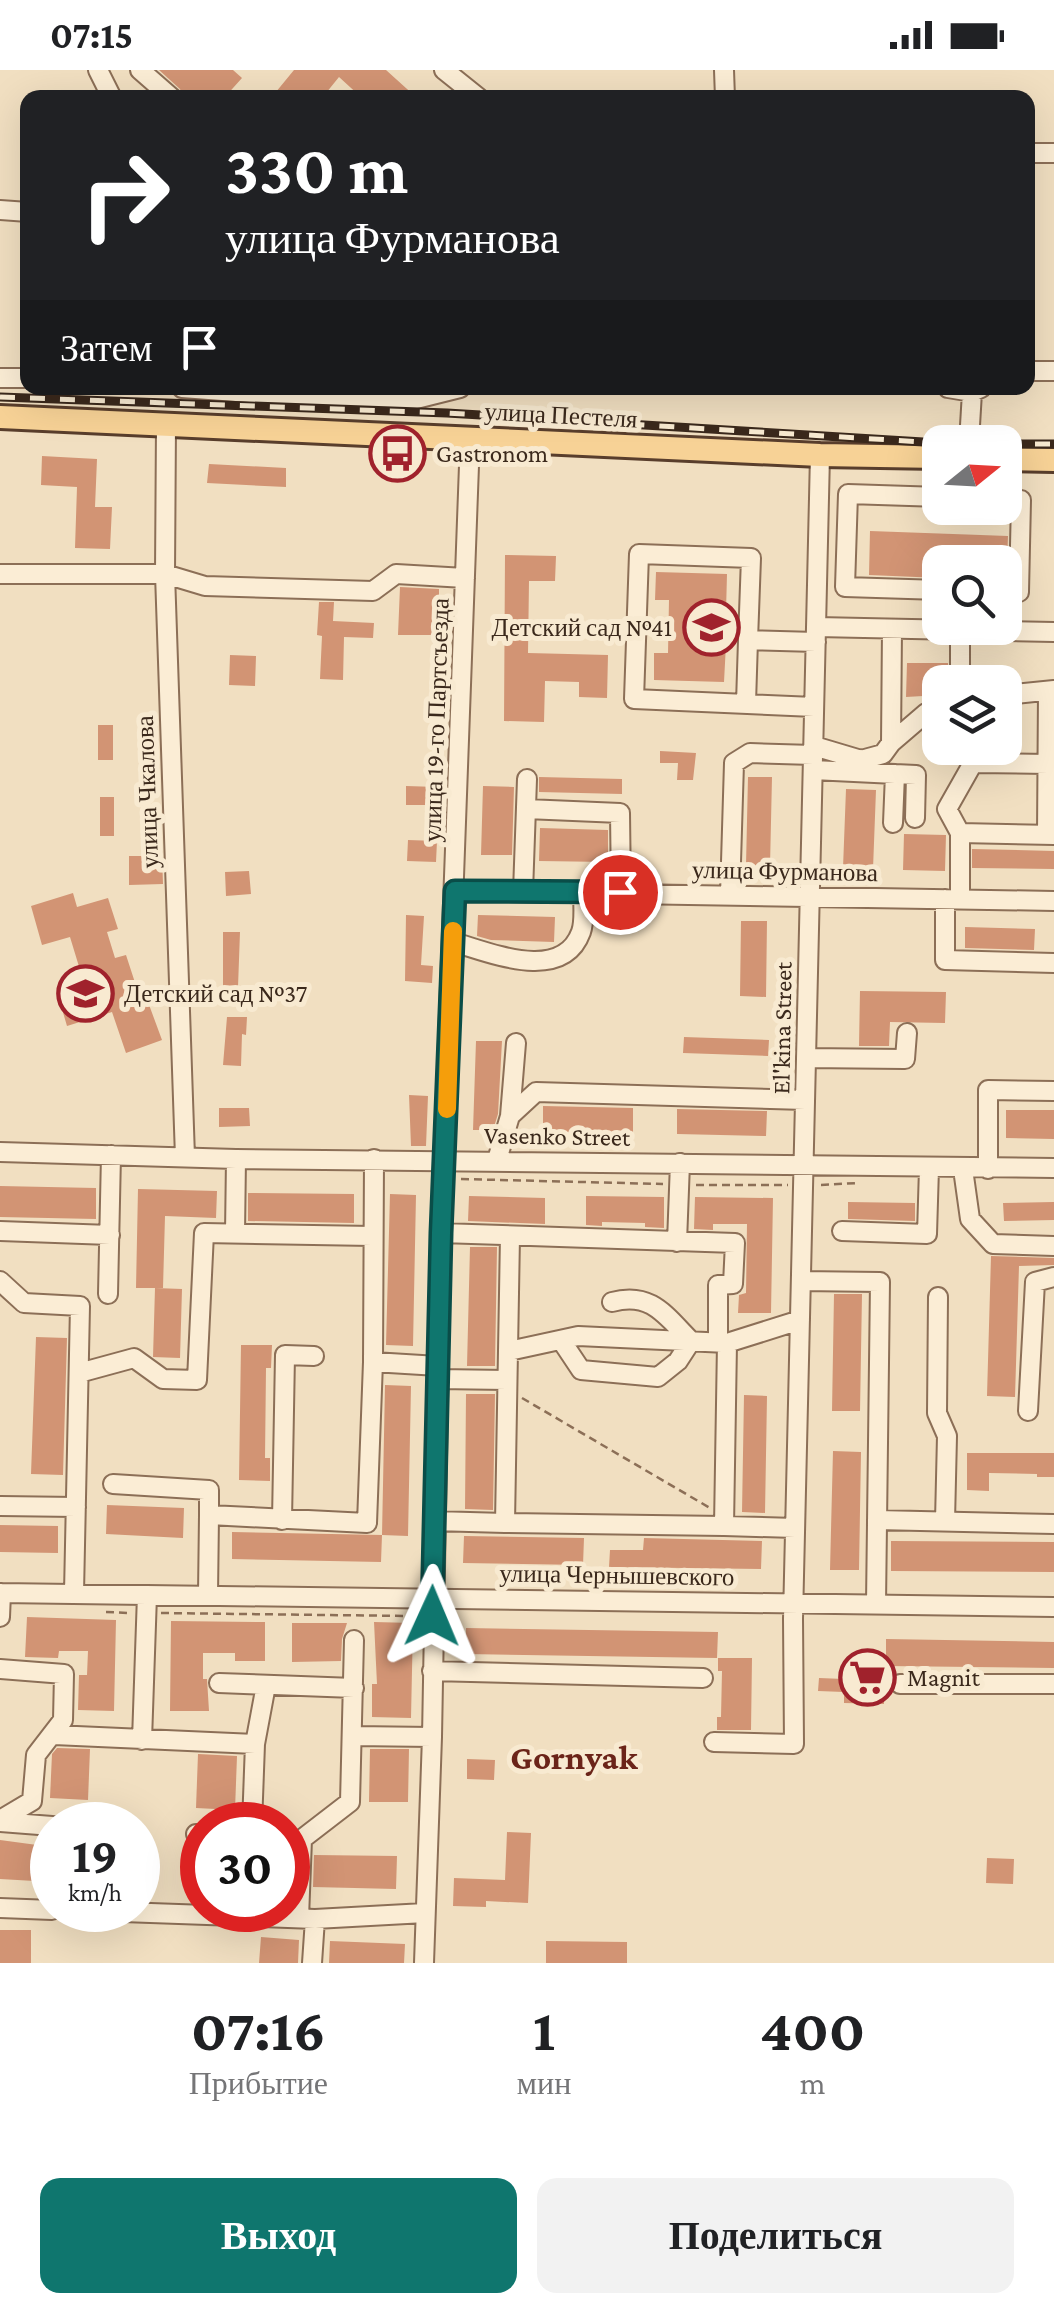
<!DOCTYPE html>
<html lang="ru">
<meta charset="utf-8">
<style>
:root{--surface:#fff;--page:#f2f2f2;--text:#202124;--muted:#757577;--accent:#0f766e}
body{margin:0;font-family:"Crimson Pro",serif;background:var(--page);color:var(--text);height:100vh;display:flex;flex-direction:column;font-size:38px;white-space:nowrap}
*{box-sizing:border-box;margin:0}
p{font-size:32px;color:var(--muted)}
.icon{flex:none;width:55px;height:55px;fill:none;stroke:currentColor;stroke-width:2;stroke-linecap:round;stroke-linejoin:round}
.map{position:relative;height:1893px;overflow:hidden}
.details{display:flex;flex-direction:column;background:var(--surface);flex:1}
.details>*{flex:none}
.guide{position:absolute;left:20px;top:20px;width:1015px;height:305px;border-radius:20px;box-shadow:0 10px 40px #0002;background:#202124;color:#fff;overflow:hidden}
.needle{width:65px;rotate:72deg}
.fabs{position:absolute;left:922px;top:355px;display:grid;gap:20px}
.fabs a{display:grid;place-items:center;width:100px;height:100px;border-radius:20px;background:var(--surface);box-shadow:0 10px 40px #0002;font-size:50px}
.speed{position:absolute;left:30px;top:1732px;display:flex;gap:20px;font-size:50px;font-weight:700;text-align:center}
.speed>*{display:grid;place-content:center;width:130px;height:130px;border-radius:50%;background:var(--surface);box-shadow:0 10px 40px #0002;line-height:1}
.speed small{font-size:25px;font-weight:400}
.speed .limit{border:15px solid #d22;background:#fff;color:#111}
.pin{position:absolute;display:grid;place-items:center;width:85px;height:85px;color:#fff;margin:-42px;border:5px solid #fff;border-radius:50%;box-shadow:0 2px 10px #0007}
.me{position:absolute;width:110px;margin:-55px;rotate:1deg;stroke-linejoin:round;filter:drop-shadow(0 0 8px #0008)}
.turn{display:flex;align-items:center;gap:35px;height:210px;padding:0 40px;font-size:45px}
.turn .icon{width:130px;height:130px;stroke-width:2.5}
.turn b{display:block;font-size:70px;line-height:85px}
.then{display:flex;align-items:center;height:95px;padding:0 40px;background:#0003;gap:20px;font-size:38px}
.eta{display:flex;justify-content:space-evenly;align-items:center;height:170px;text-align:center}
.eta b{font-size:60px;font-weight:700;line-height:70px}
.primary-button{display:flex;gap:20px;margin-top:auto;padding:20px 40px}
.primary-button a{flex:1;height:115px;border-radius:20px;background:var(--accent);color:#fff;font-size:40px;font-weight:700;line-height:115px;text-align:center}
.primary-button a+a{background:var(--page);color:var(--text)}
.status{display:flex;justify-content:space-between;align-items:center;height:70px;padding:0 50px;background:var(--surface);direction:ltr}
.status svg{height:28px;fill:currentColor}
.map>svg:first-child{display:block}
</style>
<div class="status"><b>07:15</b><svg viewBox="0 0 49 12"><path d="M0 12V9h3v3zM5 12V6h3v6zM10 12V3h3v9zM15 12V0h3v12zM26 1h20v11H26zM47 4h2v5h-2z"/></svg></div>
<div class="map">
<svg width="1054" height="1893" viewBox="0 0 1054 1893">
<rect width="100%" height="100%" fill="#f1dfc1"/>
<path fill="#d29474" d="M 159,0 L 233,0 L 242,8 L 224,28 L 184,28 L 180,19 Z
M 294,0 L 386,0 L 417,28 L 362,28 L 339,7 L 322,28 L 271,28 Z
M 42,386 L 97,389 L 95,437 L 112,437 L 110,479 L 75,478 L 77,417 L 41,415 Z
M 209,394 L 286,398 L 286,417 L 207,413 Z
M 870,461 L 1008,466 L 1007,492 L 940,492 L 940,508 L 869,505 Z
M 505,485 L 556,486 L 555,511 L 529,511 L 528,583 L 608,585 L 607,628 L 579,627 L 579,612 L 545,611 L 544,652 L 504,651 Z
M 656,502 L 727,504 L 726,542 L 731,542 L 730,575 L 726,574 L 724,612 L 654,610 L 654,583 L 668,583 L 669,530 L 655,530 Z
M 400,517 L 439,519 L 439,565 L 398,565 Z
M 319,532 L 334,532 L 333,551 L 374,553 L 373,568 L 344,567 L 343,610 L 320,609 L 322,566 L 317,565 Z
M 230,585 L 256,586 L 255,616 L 229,615 Z
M 907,593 L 948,593 L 948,612 L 940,612 L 940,625 L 906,627 Z
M 98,655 L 113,655 L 113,690 L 98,690 Z
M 660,681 L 696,683 L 693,710 L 677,710 L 678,693 L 660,693 Z
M 539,707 L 622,709 L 622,724 L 539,722 Z
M 748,707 L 772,707 L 770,796 L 746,795 Z
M 406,716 L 437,717 L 437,735 L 406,735 Z
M 483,716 L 514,717 L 512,785 L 481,785 Z
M 846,719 L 876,720 L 873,799 L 843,798 Z
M 100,727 L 114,727 L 114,766 L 100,766 Z
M 540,758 L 608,760 L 608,792 L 539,791 Z
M 904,764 L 946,765 L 945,801 L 903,800 Z
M 408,770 L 437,771 L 436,792 L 407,791 Z
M 972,779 L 1054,781 L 1054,799 L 972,798 Z
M 129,786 L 162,786 L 163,814 L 129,815 Z
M 249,801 L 251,824 L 226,826 L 225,802 Z
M 73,823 L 77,837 L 108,828 L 118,859 L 107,862 L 115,888 L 126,885 L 142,934 L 148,932 L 162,970 L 126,983 L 112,942 L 67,956 L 57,922 L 84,913 L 70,867 L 42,875 L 31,836 Z
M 406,845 L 424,846 L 421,895 L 433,896 L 432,913 L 405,911 Z
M 478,845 L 555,847 L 554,872 L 491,870 L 477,866 Z
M 741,851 L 767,851 L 766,927 L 740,926 Z
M 965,857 L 1035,859 L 1034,880 L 965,878 Z
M 223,862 L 240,862 L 238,917 L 223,917 Z
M 860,921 L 946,922 L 945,953 L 890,952 L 889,976 L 859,976 Z
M 227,947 L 247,947 L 246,965 L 242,964 L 241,996 L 223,995 Z
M 684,967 L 769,970 L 768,986 L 683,983 Z
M 476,971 L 502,971 L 498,1044 L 493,1060 L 473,1060 Z
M 409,1025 L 428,1026 L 426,1076 L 411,1076 Z
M 543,1036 L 633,1038 L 633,1063 L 543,1062 Z
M 219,1038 L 249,1038 L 250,1056 L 219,1057 Z
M 677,1039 L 767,1041 L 766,1066 L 677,1064 Z
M 1006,1040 L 1054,1040 L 1054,1069 L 1006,1068 Z
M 0,1116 L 96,1118 L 96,1149 L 0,1147 Z
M 138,1119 L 217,1121 L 216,1148 L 165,1146 L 163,1218 L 136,1218 Z
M 248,1123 L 354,1124 L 354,1153 L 248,1151 Z
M 390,1124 L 416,1125 L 413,1276 L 386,1275 Z
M 469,1126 L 545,1128 L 545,1154 L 468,1151 Z
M 586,1126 L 664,1127 L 664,1158 L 645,1157 L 645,1153 L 602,1152 L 602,1156 L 586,1155 Z
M 695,1127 L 773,1128 L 771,1243 L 738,1243 L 739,1225 L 746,1223 L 747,1154 L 713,1154 L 713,1160 L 694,1159 Z
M 848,1132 L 915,1133 L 915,1151 L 848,1149 Z
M 1054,1132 L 1054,1150 L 1004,1151 L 1003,1133 Z
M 470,1177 L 497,1177 L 495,1296 L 467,1296 Z
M 991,1186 L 1054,1188 L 1054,1195 L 1019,1196 L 1015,1327 L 987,1326 Z
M 155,1218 L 182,1219 L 180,1288 L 153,1287 Z
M 834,1224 L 862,1224 L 860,1341 L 832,1341 Z
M 36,1267 L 67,1268 L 63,1405 L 31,1404 Z
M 241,1275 L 272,1275 L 271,1298 L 266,1298 L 265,1388 L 270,1388 L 270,1411 L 239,1410 Z
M 385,1315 L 411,1316 L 408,1466 L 382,1465 Z
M 466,1324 L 495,1324 L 493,1440 L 465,1439 Z
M 744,1325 L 767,1326 L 765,1443 L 742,1442 Z
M 833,1381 L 861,1382 L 859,1500 L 830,1500 Z
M 967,1383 L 1054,1383 L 1054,1407 L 1037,1407 L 1037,1404 L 989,1403 L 989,1421 L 967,1420 Z
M 107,1435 L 184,1438 L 183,1468 L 106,1464 Z
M 0,1455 L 58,1456 L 58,1483 L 0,1482 Z
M 232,1462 L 382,1465 L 381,1492 L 232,1489 Z
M 464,1466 L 584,1468 L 583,1495 L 463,1493 Z
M 644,1468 L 762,1471 L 761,1499 L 609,1497 L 610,1480 L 643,1480 Z
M 891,1471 L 1054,1472 L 1054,1502 L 891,1501 Z
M 27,1547 L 116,1550 L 114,1641 L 78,1640 L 79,1605 L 87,1605 L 88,1581 L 59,1581 L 58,1588 L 25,1587 Z
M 171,1551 L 265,1552 L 265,1591 L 235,1591 L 235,1583 L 203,1583 L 203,1609 L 207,1609 L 209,1641 L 170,1641 Z
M 374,1552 L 413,1553 L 411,1648 L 372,1647 L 372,1614 L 377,1614 Z
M 292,1553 L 347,1553 L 342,1569 L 341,1591 L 292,1592 Z
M 466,1558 L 718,1562 L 717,1588 L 466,1584 Z
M 886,1569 L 1054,1572 L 1054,1598 L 886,1596 Z
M 718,1588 L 752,1588 L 751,1660 L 717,1660 L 717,1647 L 721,1647 L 722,1601 L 718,1601 Z
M 844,1590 L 884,1591 L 884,1634 L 844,1633 L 844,1622 L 818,1621 L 819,1608 L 844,1609 Z
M 57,1678 L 90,1679 L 88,1730 L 50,1728 L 52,1684 Z
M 370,1679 L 409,1679 L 408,1732 L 369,1732 Z
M 198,1684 L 237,1686 L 235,1740 L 196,1738 Z
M 467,1689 L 495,1690 L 494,1710 L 467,1709 Z
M 507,1762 L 531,1763 L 528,1833 L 486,1831 L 486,1837 L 453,1836 L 454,1808 L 505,1810 Z
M 0,1770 L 52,1777 L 52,1812 L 0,1809 Z
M 314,1785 L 397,1786 L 396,1819 L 313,1817 Z
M 987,1788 L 1014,1789 L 1013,1814 L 986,1813 Z
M 0,1860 L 31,1860 L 31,1893 L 0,1893 Z
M 261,1867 L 299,1870 L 298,1893 L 259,1893 Z
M 330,1871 L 405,1874 L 404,1893 L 329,1893 Z
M 546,1871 L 627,1872 L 627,1893 L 546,1893 Z"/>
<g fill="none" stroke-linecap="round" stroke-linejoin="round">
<defs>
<path id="minor" d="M 98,0 L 112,28
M 140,0 L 172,28
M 444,0 L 479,28
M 724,0 L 725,28
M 1028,83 L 1054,83
M 0,140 L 28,142
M 1028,301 L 1054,301
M 0,308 L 28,308
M 182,318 L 396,334 L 460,318
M 948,318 L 972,322 L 981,318
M 166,355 L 165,504 L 185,1087
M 969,372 L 972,322
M 940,427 L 848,424 L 845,517 L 940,520
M 1005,429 L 1021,430 L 1019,522 L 1005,522
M 0,504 L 165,504 L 205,516 L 373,521 L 396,504 L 465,508
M 817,557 L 1054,562
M 892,559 L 891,673 L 926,643 L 940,637
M 960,612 L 960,560
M 1005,625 L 1054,620
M 746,633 L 748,570
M 814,637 L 634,629 L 639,484 L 751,488 L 748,570 L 816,572
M 814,676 L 861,690 L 883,684 L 891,673
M 813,700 L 895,704 L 893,753
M 895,704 L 916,705 L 915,748
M 526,739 L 620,743 L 621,822
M 960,763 L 947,739 L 973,693 L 1048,694
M 1047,765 L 1048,622
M 455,821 L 1054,831
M 523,822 L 527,709
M 730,825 L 734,693 L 750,683 L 813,685
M 945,829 L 945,890 L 1054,893
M 960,829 L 960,763 L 1054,765
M 453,872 C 489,882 562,914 581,862 C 585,851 583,834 583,823
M 806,988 L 905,989 L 907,963
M 510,1046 L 516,973
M 0,1082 L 236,1089 L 1054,1098
M 497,1090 L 510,1046 L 536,1022 L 805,1030
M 963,1099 L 970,1149 L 993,1174 L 1054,1176
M 988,1099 L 988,1020 L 1054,1021
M 0,1161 L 110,1165
M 842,1161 L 927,1164 L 929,1098
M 235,1163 L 236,1089
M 441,1163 L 735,1173 L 733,1214 L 718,1215 L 718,1272
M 677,1172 L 680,1093
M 0,1211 L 24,1233 L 80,1236 L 74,1523
M 801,1211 L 880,1212 L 876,1534
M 108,1224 L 111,1085
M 938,1227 L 937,1343 L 947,1366 L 945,1451
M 561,1270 L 581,1300 L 658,1307 L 678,1291 L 691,1271 C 666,1246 651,1221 612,1232
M 509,1281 L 578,1266 L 727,1273 L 800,1250
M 373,1292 L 438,1296
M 79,1303 L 134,1288 L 163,1309 L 197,1310 L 204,1163 L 372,1166
M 438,1309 L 507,1310
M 1028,1341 L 1035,1212 L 1054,1207
M 113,1414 L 209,1420 L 209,1445
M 0,1436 L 76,1437
M 282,1450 L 285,1285 L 314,1286
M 877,1450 L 1054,1454
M 434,1451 L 505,1453 L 510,1166
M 505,1453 L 724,1456 L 727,1273
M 724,1456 L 795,1458
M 0,1523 L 1054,1537
M 208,1525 L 209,1445 L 367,1453 L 373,1292 L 374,1089
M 0,1547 L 1,1523
M 0,1599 L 64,1604 L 63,1650 L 36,1685 L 32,1731 L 0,1750
M 432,1601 L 703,1608
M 219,1613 L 354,1618
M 900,1614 L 1054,1614
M 54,1665 L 255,1674
M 354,1666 L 432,1667
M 142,1670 L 147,1525
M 714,1672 L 794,1674 L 793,1549 L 820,385
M 0,1752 L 52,1756
M 252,1755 L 255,1674 L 266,1615
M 196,1764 L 202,1764
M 0,1838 L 52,1840
M 66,1840 L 315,1849 L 425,1843
M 299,1848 L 302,1769 L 350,1732 L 354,1570
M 312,1893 L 315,1849
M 424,1893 L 432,1667 L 441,1163 L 470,368"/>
<path id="major" d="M 0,347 L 820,385 L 940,387
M 1005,389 L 1054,390"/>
</defs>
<use href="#minor" stroke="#8c6f57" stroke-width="22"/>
<use href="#major" stroke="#593e2c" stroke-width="28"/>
<path stroke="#8c6f57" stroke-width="2.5" stroke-dasharray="8 5" stroke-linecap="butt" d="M 461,1109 L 663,1114
M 696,1115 L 788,1115
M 821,1115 L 858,1113
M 522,1328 L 710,1438
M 106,1542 L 128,1543
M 161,1543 L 408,1546"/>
<use href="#minor" stroke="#fbedd5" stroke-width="18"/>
<use href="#major" stroke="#f7d296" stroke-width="22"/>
<defs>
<path id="rail" d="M 0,327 L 447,343 L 940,373
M 1005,374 L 1054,374"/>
</defs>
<use href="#rail" stroke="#3b291c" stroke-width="9"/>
<use href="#rail" stroke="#f8ead1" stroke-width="5" stroke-dasharray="15" stroke-linecap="butt"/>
</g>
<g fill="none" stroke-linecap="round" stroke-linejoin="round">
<defs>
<path id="route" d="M 432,1546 L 441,1163 L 455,821 L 620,822"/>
</defs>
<use href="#route" stroke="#0a4d48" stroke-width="25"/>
<use href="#route" stroke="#0f766e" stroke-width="18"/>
<path stroke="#f59e0b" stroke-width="18" d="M 447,1039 L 453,861"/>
</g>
<defs>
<symbol id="bus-ring" viewBox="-11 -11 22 22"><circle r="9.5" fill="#f8ead1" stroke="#a0222c" stroke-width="1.5"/><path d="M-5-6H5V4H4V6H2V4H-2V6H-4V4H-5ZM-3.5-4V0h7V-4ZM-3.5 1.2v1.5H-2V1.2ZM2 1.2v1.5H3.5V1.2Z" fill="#a0222c"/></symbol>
<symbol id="school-ring" viewBox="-11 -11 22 22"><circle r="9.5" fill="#f8ead1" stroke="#a0222c" stroke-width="1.5"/><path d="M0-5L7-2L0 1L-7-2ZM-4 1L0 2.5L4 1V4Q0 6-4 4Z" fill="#a0222c"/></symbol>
<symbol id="supermarket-ring" viewBox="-11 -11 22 22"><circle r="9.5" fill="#f8ead1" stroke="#a0222c" stroke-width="1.5"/><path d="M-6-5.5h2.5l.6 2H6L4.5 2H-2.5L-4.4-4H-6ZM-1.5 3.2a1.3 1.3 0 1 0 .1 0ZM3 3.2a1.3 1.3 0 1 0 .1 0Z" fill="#a0222c"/></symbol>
</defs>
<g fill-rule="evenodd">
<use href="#bus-ring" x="366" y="352" width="63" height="63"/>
<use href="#school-ring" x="680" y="526" width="63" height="63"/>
<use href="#school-ring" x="54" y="892" width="63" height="63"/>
<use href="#supermarket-ring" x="836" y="1576" width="63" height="63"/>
</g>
<g text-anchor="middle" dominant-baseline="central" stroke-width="10" stroke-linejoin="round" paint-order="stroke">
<g font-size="25" fill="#3b291c" stroke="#f8ead1">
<text transform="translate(561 345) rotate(3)">улица Пестеля</text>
<text transform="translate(436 650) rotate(-88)">улица 19-го Партсъезда</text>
<text transform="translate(147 722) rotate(-92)">улица Чкалова</text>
<text transform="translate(785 801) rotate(1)">улица Фурманова</text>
<text transform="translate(782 958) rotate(-89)">El'kina Street</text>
<text transform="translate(557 1066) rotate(1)">Vasenko Street</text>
<text transform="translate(617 1505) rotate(1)">улица Чернышевского</text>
</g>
<g font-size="25" fill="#3b291c" stroke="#f8ead1" text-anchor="start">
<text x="436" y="383">Gastronom</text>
<text x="672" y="557" text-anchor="end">Детский сад №41</text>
<text x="124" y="923">Детский сад №37</text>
<text x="907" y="1607">Magnit</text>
</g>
<g font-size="35" font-weight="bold" fill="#6b2419" stroke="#f8ead1">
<text x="574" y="1687">Gornyak</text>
</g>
</g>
</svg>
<div class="fabs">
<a><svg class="needle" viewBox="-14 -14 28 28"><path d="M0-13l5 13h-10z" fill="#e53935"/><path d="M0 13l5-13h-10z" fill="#757577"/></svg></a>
<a><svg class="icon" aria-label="search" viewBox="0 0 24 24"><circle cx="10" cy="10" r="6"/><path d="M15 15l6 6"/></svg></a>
<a><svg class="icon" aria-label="layers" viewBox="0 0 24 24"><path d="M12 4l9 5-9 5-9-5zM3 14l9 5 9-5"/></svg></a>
</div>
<div class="speed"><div>19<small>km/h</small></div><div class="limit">30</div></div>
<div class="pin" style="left:620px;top:822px;background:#d93025"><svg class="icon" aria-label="arrive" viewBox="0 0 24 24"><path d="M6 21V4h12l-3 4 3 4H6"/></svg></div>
<svg class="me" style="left:432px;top:1546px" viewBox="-20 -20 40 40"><path d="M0-17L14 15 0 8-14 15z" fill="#0f766e" stroke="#fff" stroke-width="4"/></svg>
<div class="guide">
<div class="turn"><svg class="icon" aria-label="right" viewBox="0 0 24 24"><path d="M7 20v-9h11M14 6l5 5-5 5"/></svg><div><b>330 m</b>улица Фурманова</div></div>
<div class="then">Затем<svg class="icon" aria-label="arrive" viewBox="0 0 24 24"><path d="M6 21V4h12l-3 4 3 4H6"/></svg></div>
</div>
</div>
<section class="details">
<div class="eta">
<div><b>07:16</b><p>Прибытие</p></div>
<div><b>1</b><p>мин</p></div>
<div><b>400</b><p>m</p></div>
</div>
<div class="primary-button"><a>Выход</a><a>Поделиться</a></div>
</section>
